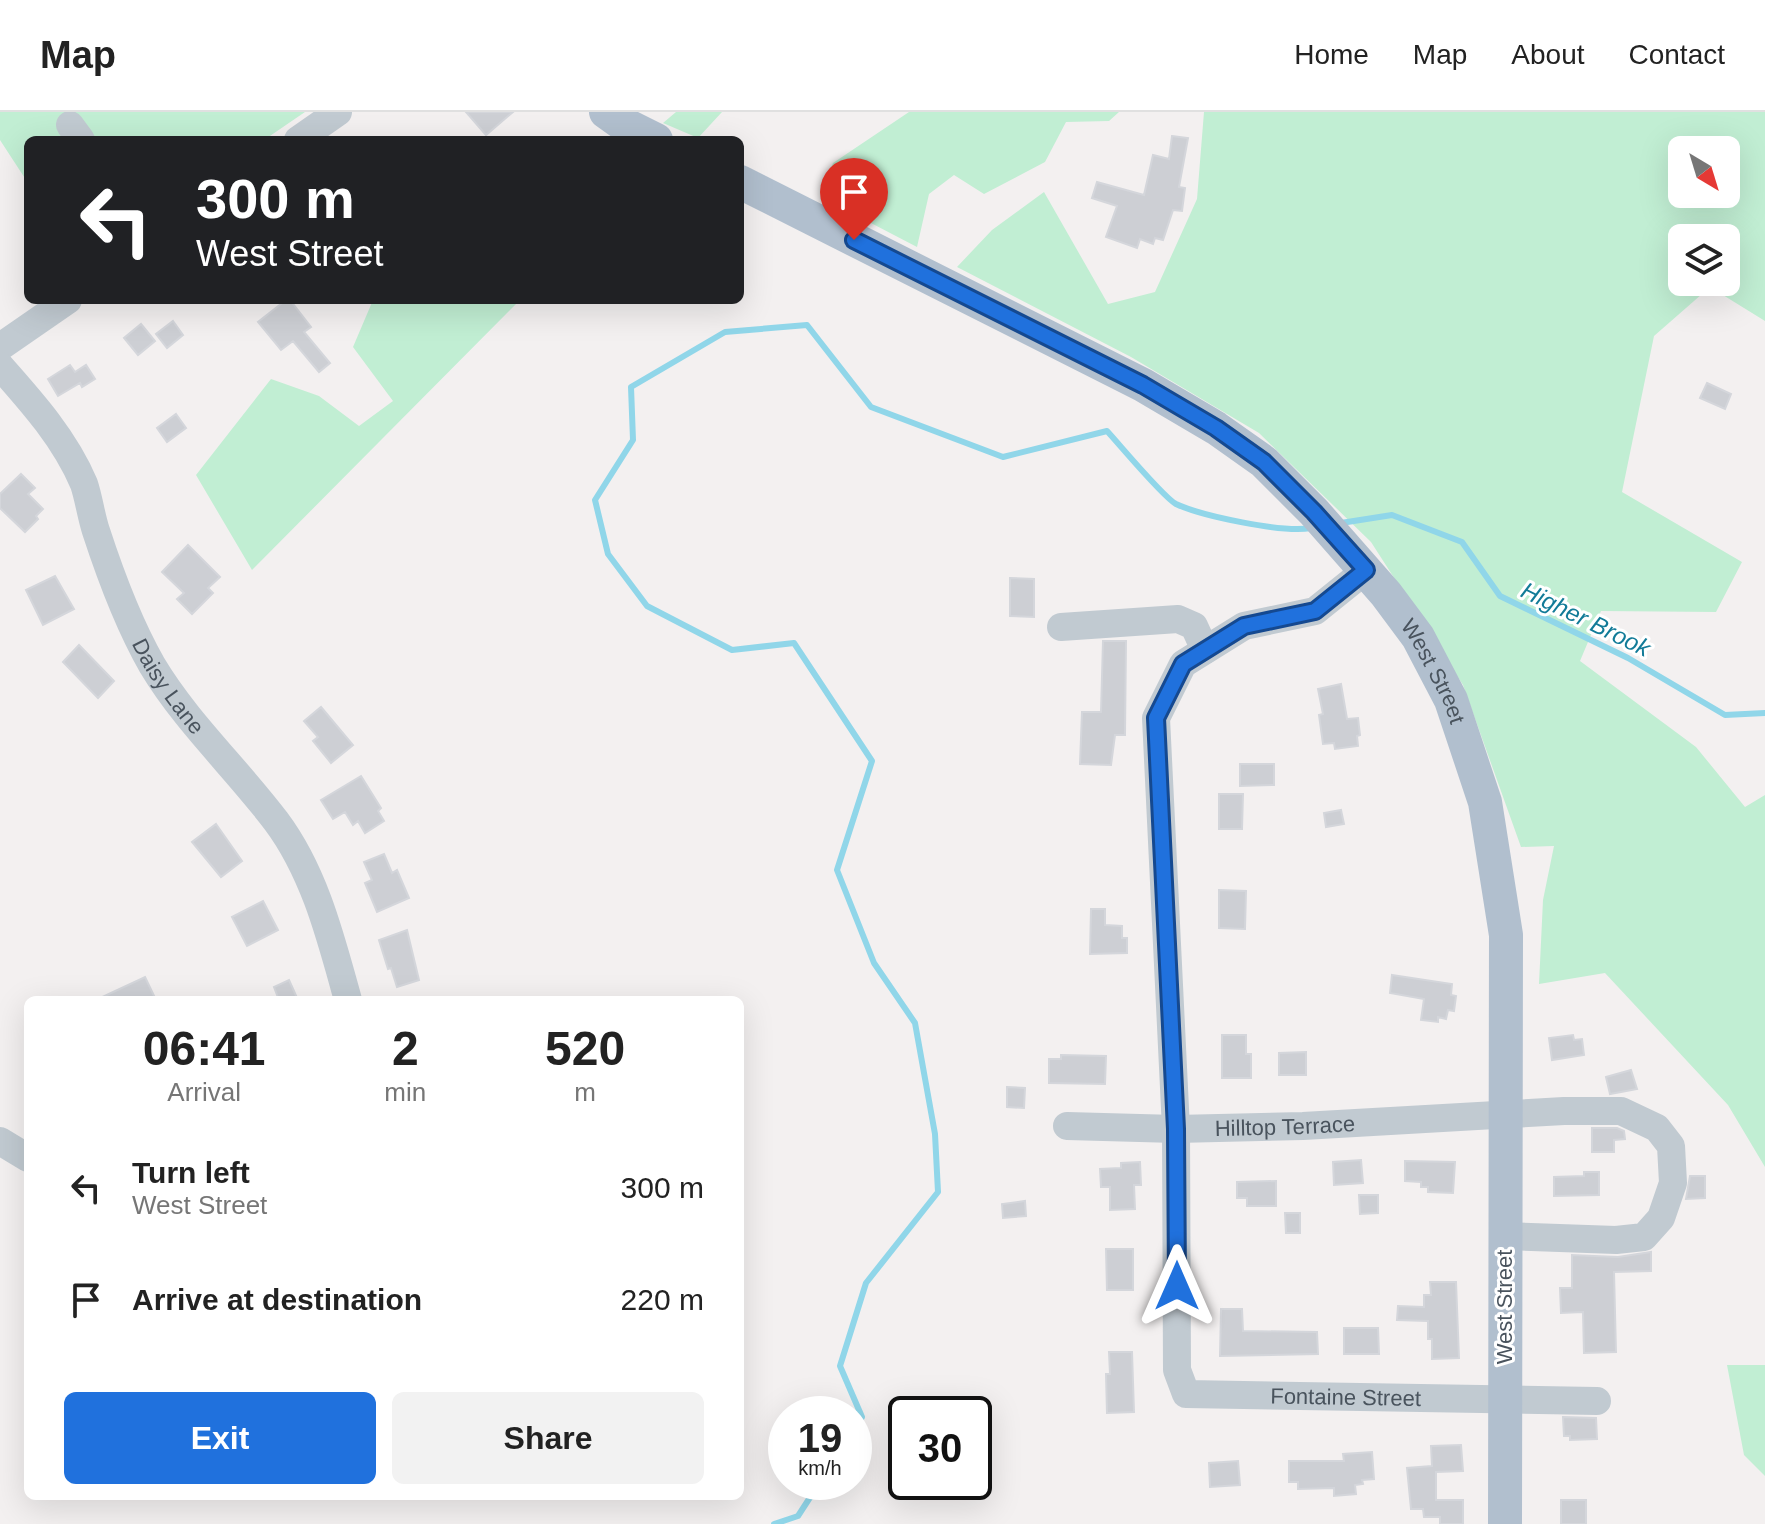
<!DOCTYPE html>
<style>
:root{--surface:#fff;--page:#f2f2f2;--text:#222;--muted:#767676;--line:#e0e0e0;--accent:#2071dd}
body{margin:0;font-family:Helvetica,sans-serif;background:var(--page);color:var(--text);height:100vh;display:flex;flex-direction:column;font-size:30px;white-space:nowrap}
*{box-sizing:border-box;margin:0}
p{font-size:26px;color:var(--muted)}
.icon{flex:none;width:44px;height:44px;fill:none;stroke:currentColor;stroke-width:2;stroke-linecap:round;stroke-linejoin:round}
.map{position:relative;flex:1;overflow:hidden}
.panel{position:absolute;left:24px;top:884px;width:720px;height:504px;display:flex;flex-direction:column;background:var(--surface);border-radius:12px;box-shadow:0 8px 32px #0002}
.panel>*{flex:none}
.hud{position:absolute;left:24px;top:24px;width:720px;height:168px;border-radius:12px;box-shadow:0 8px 32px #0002;background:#202124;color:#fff;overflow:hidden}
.needle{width:52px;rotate:142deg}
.buttons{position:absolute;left:1668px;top:24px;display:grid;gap:16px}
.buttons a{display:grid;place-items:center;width:72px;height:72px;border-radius:12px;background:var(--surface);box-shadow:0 8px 32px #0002;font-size:40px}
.speed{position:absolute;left:768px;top:1284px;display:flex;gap:16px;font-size:40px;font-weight:700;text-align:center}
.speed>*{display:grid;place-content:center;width:104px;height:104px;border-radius:50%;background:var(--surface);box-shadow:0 8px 32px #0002;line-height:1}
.speed small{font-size:20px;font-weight:400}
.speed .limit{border:4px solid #111;border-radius:12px;background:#fff;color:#111}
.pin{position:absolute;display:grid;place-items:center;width:68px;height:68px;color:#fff;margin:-82px -34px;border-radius:50% 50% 50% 0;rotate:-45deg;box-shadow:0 0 8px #0007}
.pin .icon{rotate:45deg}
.me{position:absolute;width:88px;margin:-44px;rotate:0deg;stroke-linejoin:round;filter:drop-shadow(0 0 6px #0008)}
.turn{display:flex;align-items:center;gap:28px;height:168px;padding:0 40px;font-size:36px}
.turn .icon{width:104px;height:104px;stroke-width:2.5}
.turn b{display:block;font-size:56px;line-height:68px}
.eta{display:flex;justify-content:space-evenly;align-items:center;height:136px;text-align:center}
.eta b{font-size:48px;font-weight:700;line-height:56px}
.button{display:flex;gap:16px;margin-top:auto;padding:16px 40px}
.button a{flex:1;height:92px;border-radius:12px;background:var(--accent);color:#fff;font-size:32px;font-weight:700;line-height:92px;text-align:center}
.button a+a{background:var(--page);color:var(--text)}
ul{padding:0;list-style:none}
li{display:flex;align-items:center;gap:24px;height:112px;padding:0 40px}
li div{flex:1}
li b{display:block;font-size:30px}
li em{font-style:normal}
header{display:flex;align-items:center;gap:48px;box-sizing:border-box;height:112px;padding:0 40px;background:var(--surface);border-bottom:2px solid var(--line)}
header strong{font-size:38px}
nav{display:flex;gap:44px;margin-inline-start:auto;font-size:28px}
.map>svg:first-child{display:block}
</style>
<header>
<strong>Map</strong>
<nav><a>Home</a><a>Map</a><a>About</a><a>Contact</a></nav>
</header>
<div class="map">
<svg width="1765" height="1412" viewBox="0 0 1765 1412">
<rect width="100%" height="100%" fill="#f3f0f0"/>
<path fill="#c1eed3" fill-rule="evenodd" d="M 0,0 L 305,0 L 264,28 L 28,28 L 28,71 L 0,28 Z
M 676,0 L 722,0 L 698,26 L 663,11 Z
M 909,0 L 1119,0 L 1109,9 L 1066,10 L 1045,50 L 984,82 L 954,63 L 929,82 L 917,135 L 821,85 L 833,51 Z
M 1204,0 L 1765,0 L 1765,209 L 1710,175 L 1654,224 L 1622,380 L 1742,450 L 1716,500 L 1601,499 L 1580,549 L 1696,635 L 1745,695 L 1765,683 L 1765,1055 L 1728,993 L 1605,861 L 1539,872 L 1543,788 L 1554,734 L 1521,735 L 1463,573 L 1371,430 L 1259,321 L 1131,245 L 957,155 L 992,118 L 1044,80 L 1108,192 L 1155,180 L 1197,87 ZM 1682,38 L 1726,38 L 1726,82 L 1682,82 ZM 1682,126 L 1726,126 L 1726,170 L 1682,170 Z
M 373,188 L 520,188 L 252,458 L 196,363 L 271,267 L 319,284 L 359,314 L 393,289 L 353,235 Z
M 1727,1253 L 1765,1253 L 1765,1364 L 1744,1343 Z"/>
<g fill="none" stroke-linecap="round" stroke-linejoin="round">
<path stroke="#90d6e9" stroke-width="6" d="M 1341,411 L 1392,403 L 1462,430 L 1500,484 L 1628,546 L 1725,603 L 1765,601
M 854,1317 L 862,1305 L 840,1254 L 866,1171 L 938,1080 L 935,1022 L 915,911 L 874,851 L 837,758 L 872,649 L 794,531 L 732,538 L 647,494 L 608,442 L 595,388 L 633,328 L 631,275 L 725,220 L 807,213 L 871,295 L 1003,345 L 1107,319 C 1120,333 1163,385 1176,392 C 1202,404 1282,421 1311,416
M 774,1412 L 798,1404 L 820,1370"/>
</g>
<path fill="#cdcfd4" stroke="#d4d6db" stroke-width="2" d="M 466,0 L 513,0 L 486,23 Z
M 1172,24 L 1188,26 L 1179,75 L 1185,76 L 1182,99 L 1173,98 L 1163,128 L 1155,126 L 1153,132 L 1140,127 L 1137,136 L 1106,125 L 1117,94 L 1092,86 L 1097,70 L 1144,83 L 1153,43 L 1169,47 Z
M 286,188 L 290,188 L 311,215 L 304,220 L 330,251 L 319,260 L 293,229 L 281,238 L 258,210 Z
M 173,209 L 183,223 L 167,236 L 156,222 Z
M 141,212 L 155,229 L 138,243 L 124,226 Z
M 70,253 L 75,260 L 86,253 L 95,267 L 82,275 L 80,271 L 58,284 L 48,267 Z
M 1707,271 L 1731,282 L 1725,297 L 1700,286 Z
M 176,302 L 186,316 L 167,330 L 157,316 Z
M 21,362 L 35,376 L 28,382 L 43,397 L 36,404 L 38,407 L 25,420 L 0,396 L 0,382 Z
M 188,433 L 220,465 L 208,476 L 213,481 L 192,502 L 177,487 L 184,481 L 162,460 Z
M 55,464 L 74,497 L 43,513 L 26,478 Z
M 1010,466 L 1034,467 L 1034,505 L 1010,504 Z
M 1103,529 L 1126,529 L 1125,623 L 1115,623 L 1111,653 L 1080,652 L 1082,600 L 1101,600 Z
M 79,533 L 114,569 L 98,586 L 63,550 Z
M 1341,572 L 1347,607 L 1358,606 L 1360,623 L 1357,624 L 1358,634 L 1335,637 L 1334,631 L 1323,632 L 1319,603 L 1323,602 L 1318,577 Z
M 321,595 L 353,633 L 331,651 L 313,629 L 318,625 L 304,609 Z
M 1240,652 L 1274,652 L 1274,673 L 1240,674 Z
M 361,664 L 381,696 L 378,699 L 384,709 L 365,721 L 358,709 L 353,713 L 345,700 L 333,707 L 321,688 Z
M 1219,682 L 1243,682 L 1242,717 L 1219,717 Z
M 1341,698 L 1344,712 L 1326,715 L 1324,701 Z
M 216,712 L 242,749 L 221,765 L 192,730 Z
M 384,742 L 392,761 L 397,758 L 409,786 L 377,800 L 365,771 L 372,768 L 364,750 Z
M 1219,778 L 1246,779 L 1245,817 L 1219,816 Z
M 263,789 L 278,818 L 247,834 L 232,805 Z
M 1091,797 L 1105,797 L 1105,813 L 1122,814 L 1122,826 L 1127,826 L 1127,841 L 1090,842 Z
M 407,818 L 419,868 L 397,875 L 391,856 L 388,857 L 379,828 Z
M 1392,863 L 1452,872 L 1451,883 L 1456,884 L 1454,899 L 1448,898 L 1446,907 L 1438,905 L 1438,910 L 1421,908 L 1424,887 L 1390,881 Z
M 145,865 L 156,888 L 96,888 Z
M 289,868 L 298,888 L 279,888 L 274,875 Z
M 1222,923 L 1246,923 L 1246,942 L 1251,942 L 1251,966 L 1222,966 Z
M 1573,923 L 1574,928 L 1582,927 L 1584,943 L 1552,948 L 1549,926 Z
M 1306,940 L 1306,963 L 1279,963 L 1279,941 Z
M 1061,943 L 1106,944 L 1105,972 L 1049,971 L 1049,947 L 1061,947 Z
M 1631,958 L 1637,977 L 1610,982 L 1606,965 Z
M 1007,975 L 1025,976 L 1024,996 L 1007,995 Z
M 1592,1016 L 1617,1016 L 1624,1019 L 1625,1027 L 1614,1028 L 1614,1040 L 1592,1040 Z
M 1361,1048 L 1363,1071 L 1334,1073 L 1333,1050 Z
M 1405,1049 L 1455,1050 L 1453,1081 L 1428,1080 L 1428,1075 L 1421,1075 L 1421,1070 L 1405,1069 Z
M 1140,1050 L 1141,1073 L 1134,1073 L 1135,1097 L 1110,1098 L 1110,1075 L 1101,1075 L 1100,1057 L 1121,1056 L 1121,1051 Z
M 1584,1060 L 1599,1060 L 1599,1083 L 1554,1084 L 1554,1065 L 1584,1064 Z
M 1690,1064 L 1705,1064 L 1705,1086 L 1686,1087 Z
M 1276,1069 L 1276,1094 L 1247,1094 L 1247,1086 L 1237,1086 L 1237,1070 Z
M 1359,1083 L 1378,1083 L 1378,1101 L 1360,1102 Z
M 1025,1089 L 1026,1104 L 1003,1106 L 1002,1092 Z
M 1285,1101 L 1300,1101 L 1300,1121 L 1286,1121 Z
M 1106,1137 L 1133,1137 L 1133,1178 L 1107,1178 Z
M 1651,1140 L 1651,1159 L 1614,1160 L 1616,1240 L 1584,1241 L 1583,1200 L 1561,1201 L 1560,1176 L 1572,1176 L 1572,1143 L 1618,1145 Z
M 1430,1170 L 1456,1170 L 1459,1246 L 1432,1247 L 1432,1227 L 1428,1227 L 1428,1209 L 1397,1208 L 1398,1194 L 1424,1195 L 1424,1183 L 1431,1183 Z
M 1221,1197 L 1242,1197 L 1243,1219 L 1317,1220 L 1318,1242 L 1220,1244 Z
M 1344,1216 L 1378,1216 L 1379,1242 L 1344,1242 Z
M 1109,1240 L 1132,1240 L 1134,1300 L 1107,1301 L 1106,1262 L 1110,1262 Z
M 1563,1305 L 1596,1306 L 1597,1327 L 1570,1328 L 1570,1324 L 1564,1324 Z
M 1461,1333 L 1463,1359 L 1436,1360 L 1436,1388 L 1463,1388 L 1463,1412 L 1440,1412 L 1440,1405 L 1424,1405 L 1423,1397 L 1411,1397 L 1407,1356 L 1432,1354 L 1431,1334 Z
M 1372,1340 L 1374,1367 L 1362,1368 L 1363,1372 L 1355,1373 L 1356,1382 L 1334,1384 L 1334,1376 L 1298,1377 L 1298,1370 L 1289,1370 L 1289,1349 L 1344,1349 L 1343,1342 Z
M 1238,1349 L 1240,1373 L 1210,1375 L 1209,1351 Z
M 1561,1388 L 1586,1388 L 1586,1412 L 1561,1412 Z"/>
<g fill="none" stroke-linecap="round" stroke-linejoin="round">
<g stroke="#c1cad1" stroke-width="28">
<path d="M 70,13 L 81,28"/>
<path d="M 298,28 L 338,0"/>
<path d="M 0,235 L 68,188"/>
<path id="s1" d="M 0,254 C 32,290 65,327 84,372 C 89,387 91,404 96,419 C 111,465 128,511 152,553 C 186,610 236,656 276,709 C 315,761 331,827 348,888"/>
<path id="s2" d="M 1366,458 L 1315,499 L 1244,514 L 1183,552 L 1156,606 L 1176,1017 L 1177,1258 L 1186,1282 L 1597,1289"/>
<path d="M 1061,515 L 1178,507 L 1194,514 L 1205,538"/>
<path id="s3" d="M 1067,1014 L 1176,1017 L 1303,1014 L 1564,999 L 1621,999 L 1657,1016 L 1671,1034 L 1673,1071 L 1661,1106 L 1644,1125 L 1616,1128 L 1504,1124"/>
<path d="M 0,1029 L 28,1046"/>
</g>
<g stroke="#b1bfce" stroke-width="34">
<path d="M 606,0 L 620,10 L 656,28"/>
<path id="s4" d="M 740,70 L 1143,273 L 1216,316 L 1264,350 L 1314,400 L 1386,482 L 1418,525 L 1451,588 L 1485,690 L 1506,823 L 1505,1412"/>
</g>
</g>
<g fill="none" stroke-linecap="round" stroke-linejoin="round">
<defs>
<path id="route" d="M 854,128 L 1143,273 L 1216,316 L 1264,350 L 1314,400 L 1366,458 L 1315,499 L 1244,514 L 1183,552 L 1156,606 L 1176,1017 L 1177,1174"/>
</defs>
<use href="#route" stroke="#154990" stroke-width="20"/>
<use href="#route" stroke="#2071dd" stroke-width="14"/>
</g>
<g text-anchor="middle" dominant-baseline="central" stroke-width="6" stroke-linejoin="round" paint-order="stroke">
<g font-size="22" fill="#49535d" stroke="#fff">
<text stroke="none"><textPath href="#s4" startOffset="866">West Street</textPath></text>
<text stroke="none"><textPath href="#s1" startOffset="366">Daisy Lane</textPath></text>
<text stroke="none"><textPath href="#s3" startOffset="218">Hilltop Terrace</textPath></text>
<text transform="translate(1504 1195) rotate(-90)">West Street</text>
<text stroke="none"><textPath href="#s2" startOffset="1108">Fontaine Street</textPath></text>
</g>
<g font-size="24" font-style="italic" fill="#127b98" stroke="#fff">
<text transform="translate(1586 507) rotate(26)">Higher Brook</text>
</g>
</g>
</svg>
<div class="buttons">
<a><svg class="needle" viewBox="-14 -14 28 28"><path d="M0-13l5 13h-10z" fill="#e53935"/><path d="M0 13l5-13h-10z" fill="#767676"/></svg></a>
<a><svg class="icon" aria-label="layers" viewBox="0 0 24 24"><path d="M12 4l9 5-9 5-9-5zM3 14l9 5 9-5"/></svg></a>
</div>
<div class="speed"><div>19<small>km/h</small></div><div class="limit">30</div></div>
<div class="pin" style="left:854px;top:128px;background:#d93025"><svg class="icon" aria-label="arrive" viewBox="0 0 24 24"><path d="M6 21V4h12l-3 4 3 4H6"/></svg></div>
<svg class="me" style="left:1177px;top:1174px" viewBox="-20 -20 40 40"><path d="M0-17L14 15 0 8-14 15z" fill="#2071dd" stroke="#fff" stroke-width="4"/></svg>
<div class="hud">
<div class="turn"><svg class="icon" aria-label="left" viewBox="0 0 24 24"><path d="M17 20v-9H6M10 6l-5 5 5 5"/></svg><div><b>300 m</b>West Street</div></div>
</div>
<section class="panel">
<div class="eta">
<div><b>06:41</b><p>Arrival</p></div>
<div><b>2</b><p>min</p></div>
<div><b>520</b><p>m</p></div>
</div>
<ul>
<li><svg class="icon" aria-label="left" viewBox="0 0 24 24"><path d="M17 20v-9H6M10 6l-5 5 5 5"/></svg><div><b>Turn left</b><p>West Street</p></div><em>300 m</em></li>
<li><svg class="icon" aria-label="arrive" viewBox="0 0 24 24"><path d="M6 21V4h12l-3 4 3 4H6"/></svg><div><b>Arrive at destination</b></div><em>220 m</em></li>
</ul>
<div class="button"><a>Exit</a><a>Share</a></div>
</section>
</div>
